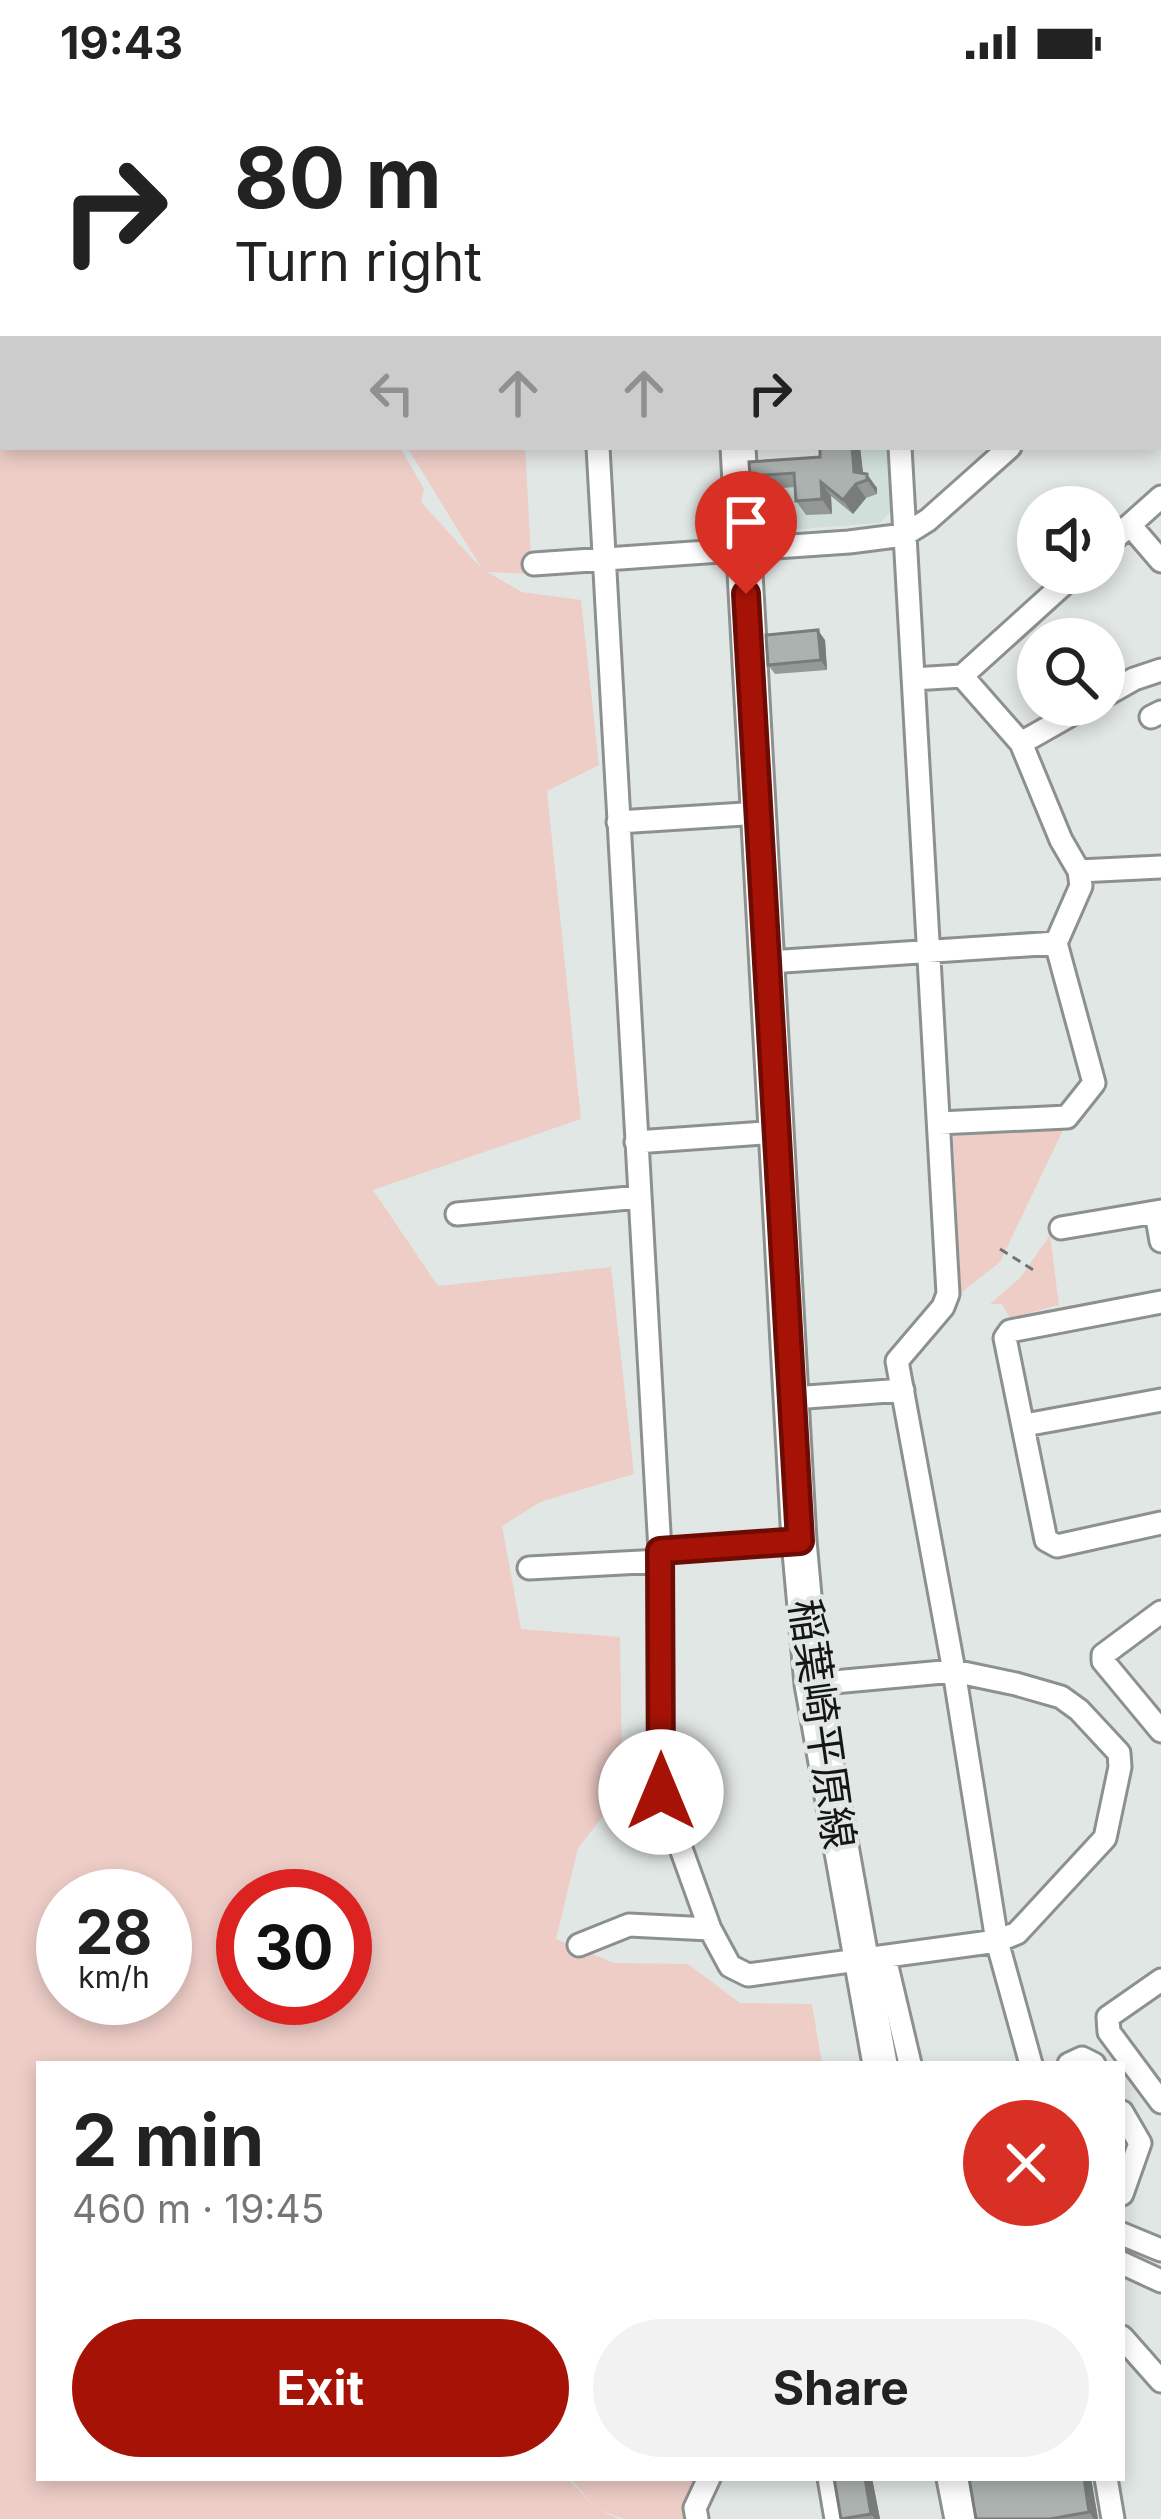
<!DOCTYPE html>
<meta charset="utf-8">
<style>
:root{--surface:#fff;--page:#f2f2f2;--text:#222;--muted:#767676;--accent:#a61306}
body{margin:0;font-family:Inter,"Noto Sans JP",sans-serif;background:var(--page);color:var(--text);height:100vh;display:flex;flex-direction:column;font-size:45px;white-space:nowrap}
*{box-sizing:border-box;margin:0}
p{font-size:39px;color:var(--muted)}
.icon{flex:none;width:66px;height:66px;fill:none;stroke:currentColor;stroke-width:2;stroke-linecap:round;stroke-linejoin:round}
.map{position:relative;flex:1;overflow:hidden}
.side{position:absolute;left:36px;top:1977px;width:1089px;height:420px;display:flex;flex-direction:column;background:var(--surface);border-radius:0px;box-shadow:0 6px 18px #0003}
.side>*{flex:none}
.banner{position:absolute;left:0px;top:0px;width:1161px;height:366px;box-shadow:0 6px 18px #0003;background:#fff;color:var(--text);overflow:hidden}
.buttons{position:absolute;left:1017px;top:402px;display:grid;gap:24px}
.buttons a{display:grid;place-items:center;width:108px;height:108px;border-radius:50%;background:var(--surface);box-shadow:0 6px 18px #0003;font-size:60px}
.speed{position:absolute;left:36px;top:1785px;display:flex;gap:24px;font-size:60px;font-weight:700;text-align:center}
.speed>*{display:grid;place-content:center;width:156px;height:156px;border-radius:50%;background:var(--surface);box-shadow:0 6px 18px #0003;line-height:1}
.speed small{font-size:30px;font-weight:400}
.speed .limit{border:18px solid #d22;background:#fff;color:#111}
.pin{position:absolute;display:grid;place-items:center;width:102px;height:102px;color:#fff;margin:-123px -51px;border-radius:50% 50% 50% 0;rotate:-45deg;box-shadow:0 0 12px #0007}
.pin .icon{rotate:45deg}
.me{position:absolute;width:132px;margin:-66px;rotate:0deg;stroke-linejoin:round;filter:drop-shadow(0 0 9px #0008)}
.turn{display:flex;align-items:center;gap:42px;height:252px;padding:0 36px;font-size:54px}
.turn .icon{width:156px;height:156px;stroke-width:2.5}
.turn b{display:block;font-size:84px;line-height:102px}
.lanes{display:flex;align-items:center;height:114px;padding:0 36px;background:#0003;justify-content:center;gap:60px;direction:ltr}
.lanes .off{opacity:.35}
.round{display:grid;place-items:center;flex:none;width:126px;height:126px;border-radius:63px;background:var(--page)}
.overview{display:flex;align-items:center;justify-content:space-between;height:204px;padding:0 36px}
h1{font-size:72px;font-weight:700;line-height:90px}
.cta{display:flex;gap:24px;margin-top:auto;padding:24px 36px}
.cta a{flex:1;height:138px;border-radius:72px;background:var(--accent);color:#fff;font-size:48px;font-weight:700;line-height:138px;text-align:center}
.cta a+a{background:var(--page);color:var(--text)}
.status{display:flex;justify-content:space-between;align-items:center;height:84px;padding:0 60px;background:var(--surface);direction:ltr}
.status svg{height:33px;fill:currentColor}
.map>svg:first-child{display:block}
</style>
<div class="status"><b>19:43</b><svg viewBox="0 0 49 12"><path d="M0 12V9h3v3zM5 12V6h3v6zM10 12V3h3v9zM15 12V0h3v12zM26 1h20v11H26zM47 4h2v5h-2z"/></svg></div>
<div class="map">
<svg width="1161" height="2435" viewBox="0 0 1161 2435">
<rect width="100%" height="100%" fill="#e1e7e5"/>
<path fill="#d0dfda" d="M 831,363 L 890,363 L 894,424 L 880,439 L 761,448 L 756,388 L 831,384 Z"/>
<path fill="#eecdc7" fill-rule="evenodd" d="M 0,12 L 3,363 L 120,363 L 123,366 L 400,363 L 424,405 L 421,418 L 482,485 L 407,363 L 525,363 L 532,490 L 487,488 L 522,508 L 581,516 L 599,681 L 547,707 L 581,1035 L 373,1106 L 438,1202 L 611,1183 L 634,1390 L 540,1418 L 502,1442 L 521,1545 L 620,1553 L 622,1676 L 604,1731 L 578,1764 L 556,1855 L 614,1879 L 688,1880 L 740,1919 L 812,1920 L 822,1980 L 39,1980 L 39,2394 L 567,2394 L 595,2423 L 570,2394 L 700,2394 L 684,2425 L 686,2435 L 624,2435 L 600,2426 L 619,2435 L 0,2435 ZM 63,1812 L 165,1812 L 165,1914 L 63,1914 ZM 243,1812 L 345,1812 L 345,1914 L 243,1914 Z
M 1064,1044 L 1000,1178 L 961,1209 L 953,1052 Z
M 1050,1151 L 1059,1221 L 1010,1234 L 1002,1220 L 990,1220 L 1020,1194 Z"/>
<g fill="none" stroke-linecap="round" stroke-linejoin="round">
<defs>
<path id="street" d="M 30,0 L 36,3
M 315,0 L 316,3
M 432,0 L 432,3
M 550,0 L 550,3
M 879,0 L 879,3
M 1107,0 L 1108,3
M 1158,72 L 1161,74
M 1158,233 L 1161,230
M 1158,248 L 1161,251
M 598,363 L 660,1467 L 661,1709 L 710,1845 L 730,1882 L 748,1891 L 997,1857 L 1017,1849 L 1105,1754 L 1120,1683 L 1119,1669 L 1079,1626 L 1061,1613 L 1016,1600 L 954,1587 L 812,1600
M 900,363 L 948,1210 L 943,1223 L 897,1277 L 954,1587 L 997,1857 L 1031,1980
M 1130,441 L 1161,477
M 1104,464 L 1161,413
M 534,480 L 849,458 L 904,451 L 928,436 L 1010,363
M 962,592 L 1021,659 L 1061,756 L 1079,787 L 1161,783
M 913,595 L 962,592 L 1076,489
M 1104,612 L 1134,595 L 1161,586
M 1151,633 L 1161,628
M 1021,659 L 1088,621
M 618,738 L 760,729
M 769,878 L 1056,859 L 1081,802 L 1079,787
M 939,1039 L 1067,1033 L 1094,999 L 1056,859
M 636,1058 L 778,1048
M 1156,1128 L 1161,1157
M 457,1130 L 640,1113
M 1061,1144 L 1161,1127
M 1161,1218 L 1010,1247 L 1005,1254 L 1046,1456 L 1057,1462 L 1161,1439
M 793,1314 L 903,1306
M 1025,1341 L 1161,1316
M 660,1467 L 799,1457
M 529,1484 L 660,1477
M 1161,1528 L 1103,1571 L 1103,1577 L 1161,1647
M 579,1861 L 629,1841 L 710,1845
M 885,1874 L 910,1980
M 1161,1896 L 1108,1933 L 1109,1948 L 1161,2018
M 1069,1980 L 1082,1974 L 1094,1980
M 1122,2028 L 1140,2059 L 1122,2110
M 1122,2150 L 1161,2166
M 1122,2179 L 1161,2197
M 1122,2253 L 1161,2297
M 829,2394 L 836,2435
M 1106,2394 L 1113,2435
M 697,2435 L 695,2424 L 709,2394"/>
<path id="primary" d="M 717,0 L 717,3
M 738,363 L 799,1457 L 812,1600 L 880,1980
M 954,2394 L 962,2435"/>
</defs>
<use href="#street" stroke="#8c9190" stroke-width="27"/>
<use href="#primary" stroke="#8c9190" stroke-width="39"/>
<path stroke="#707573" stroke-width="3" stroke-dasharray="9 6" stroke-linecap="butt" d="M 1000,1165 L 1035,1187"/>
<use href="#street" stroke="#fff" stroke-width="21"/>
<use href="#primary" stroke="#fff" stroke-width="33"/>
</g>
<path fill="#949997" d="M 860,363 L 863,390 L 877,404 L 877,410 L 866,414 L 853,430 L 831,412 L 832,430 L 806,431 L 796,417 L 795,403 L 760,406 L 750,392 Z
M 825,556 L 827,586 L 775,590 L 768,581 Z
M 872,2394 L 880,2435 L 841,2435 Z
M 1091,2394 L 1098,2435 L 976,2435 Z"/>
<path fill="#787d7b" d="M 852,363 L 860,363 L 864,397 L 854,388 Z
M 867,390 L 877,404 L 877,410 L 867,396 Z
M 821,398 L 831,412 L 832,430 L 822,415 Z
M 856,400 L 866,414 L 853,430 L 843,416 Z
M 818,546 L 825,556 L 827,586 L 821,576 Z
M 865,2394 L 872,2394 L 880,2435 L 875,2435 L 871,2430 Z
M 1084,2394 L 1091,2394 L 1098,2435 L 1094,2435 L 1089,2428 Z"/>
<path fill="#acb2b0" stroke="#787d7b" stroke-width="3" d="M 820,363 L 852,363 L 854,388 L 867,390 L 867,396 L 856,400 L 843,416 L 821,398 L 822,415 L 796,417 L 794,389 L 750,392 L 749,378 L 820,373 Z
M 818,546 L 821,576 L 768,581 L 766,551 Z
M 834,2394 L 865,2394 L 871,2430 L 841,2435 Z
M 969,2394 L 1084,2394 L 1089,2428 L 1050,2435 L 976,2435 Z"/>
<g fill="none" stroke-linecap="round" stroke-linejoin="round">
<defs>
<path id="route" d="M 661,1708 L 660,1467 L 800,1457 L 746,510"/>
</defs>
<use href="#route" stroke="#6c0c04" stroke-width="30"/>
<use href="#route" stroke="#a61306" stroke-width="21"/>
</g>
<g text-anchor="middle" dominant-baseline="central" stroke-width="9" stroke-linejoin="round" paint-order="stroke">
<g font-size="42" fill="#131615" stroke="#e1e7e5">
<text transform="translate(823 1640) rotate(82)">稲葉崎平原線</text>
</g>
</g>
</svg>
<div class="buttons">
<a><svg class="icon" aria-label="sound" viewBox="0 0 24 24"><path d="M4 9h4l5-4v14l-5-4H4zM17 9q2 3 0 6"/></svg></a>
<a><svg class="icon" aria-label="search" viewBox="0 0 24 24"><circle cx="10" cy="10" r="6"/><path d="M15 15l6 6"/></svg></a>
</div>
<div class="speed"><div>28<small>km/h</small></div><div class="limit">30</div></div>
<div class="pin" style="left:746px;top:510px;background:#d93025"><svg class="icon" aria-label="arrive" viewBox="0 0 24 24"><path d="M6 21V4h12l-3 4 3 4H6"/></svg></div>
<svg class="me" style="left:661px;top:1708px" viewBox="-20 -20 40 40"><circle r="19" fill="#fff"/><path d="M0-13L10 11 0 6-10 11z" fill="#a61306"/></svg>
<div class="banner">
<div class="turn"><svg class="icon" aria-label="right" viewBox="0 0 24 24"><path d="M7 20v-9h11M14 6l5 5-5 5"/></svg><div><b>80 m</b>Turn right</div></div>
<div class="lanes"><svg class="icon off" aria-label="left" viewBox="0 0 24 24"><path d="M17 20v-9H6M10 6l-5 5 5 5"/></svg><svg class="icon off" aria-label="ahead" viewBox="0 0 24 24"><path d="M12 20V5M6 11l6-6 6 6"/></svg><svg class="icon off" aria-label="ahead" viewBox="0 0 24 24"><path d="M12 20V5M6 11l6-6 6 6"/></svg><svg class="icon" aria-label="right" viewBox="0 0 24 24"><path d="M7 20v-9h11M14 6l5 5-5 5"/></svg></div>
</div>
<section class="side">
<div class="overview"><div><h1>2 min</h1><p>460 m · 19:45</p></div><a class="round" style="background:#d93025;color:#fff"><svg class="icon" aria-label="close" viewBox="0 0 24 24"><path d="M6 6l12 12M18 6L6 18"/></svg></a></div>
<div class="cta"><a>Exit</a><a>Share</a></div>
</section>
</div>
